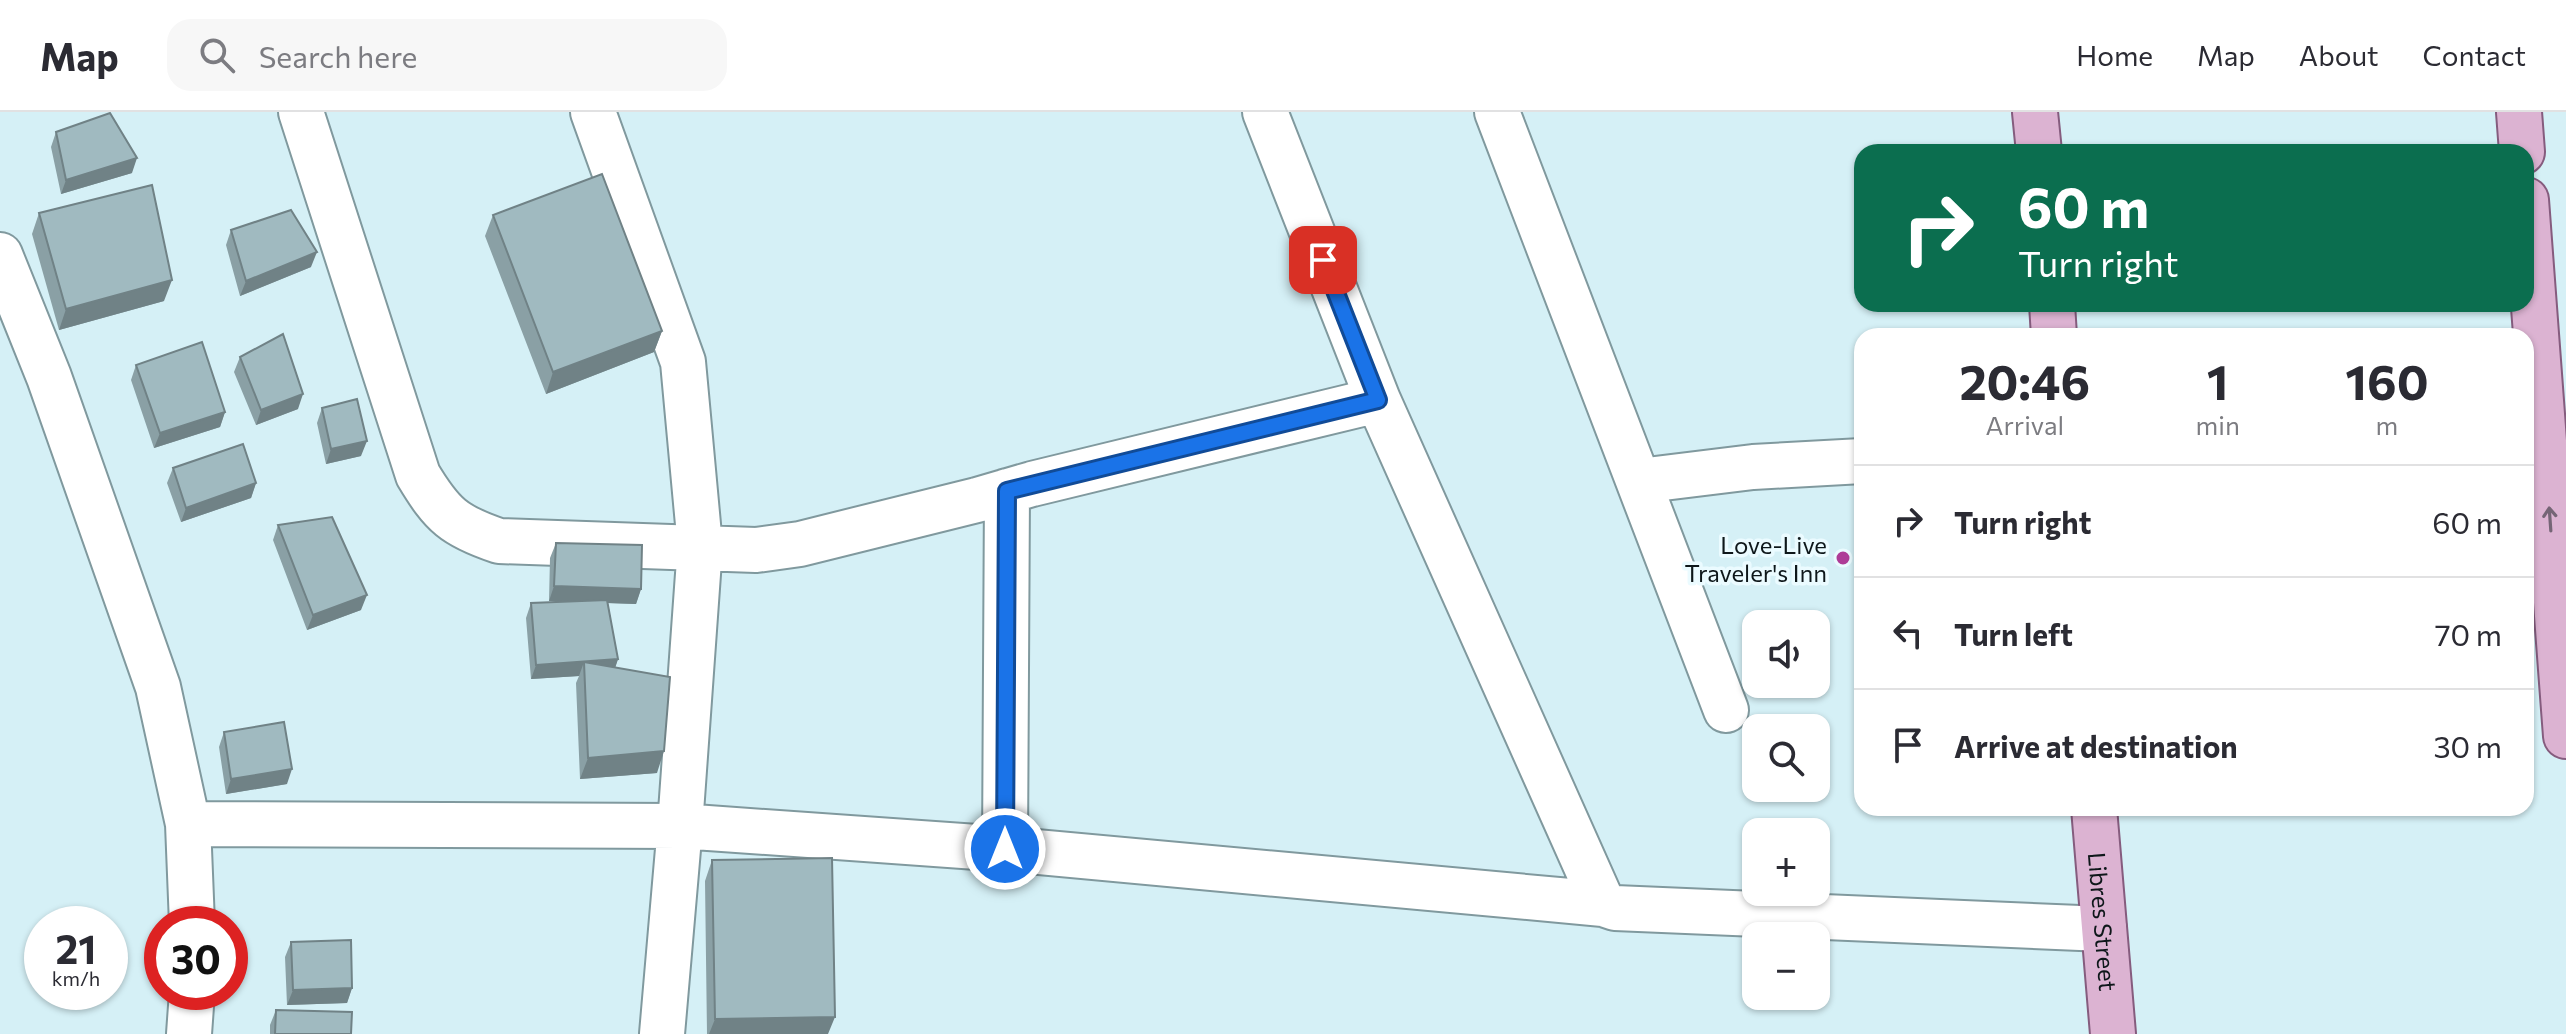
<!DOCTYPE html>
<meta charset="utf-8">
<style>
:root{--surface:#fff;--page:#f7f7f7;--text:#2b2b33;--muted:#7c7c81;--line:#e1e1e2}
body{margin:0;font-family:Commissioner,sans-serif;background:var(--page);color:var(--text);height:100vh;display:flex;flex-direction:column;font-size:30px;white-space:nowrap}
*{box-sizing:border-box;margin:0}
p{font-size:26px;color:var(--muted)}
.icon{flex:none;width:44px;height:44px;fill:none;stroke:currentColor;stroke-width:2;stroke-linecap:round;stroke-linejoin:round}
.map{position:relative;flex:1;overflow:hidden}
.panel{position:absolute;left:1854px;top:216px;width:680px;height:488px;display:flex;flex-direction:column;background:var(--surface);border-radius:24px;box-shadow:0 2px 6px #0004}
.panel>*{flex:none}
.guide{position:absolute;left:1854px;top:32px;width:680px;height:168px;border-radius:24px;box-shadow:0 2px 6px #0004;background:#0b6e4f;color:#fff;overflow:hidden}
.buttons{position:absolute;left:1742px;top:498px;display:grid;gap:16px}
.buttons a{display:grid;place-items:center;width:88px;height:88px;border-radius:16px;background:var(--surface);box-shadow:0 2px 6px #0004;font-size:40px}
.speed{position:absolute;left:24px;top:794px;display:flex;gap:16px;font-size:40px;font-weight:700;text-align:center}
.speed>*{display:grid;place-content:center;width:104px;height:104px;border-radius:50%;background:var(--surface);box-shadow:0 2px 6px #0004;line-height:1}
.speed small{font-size:20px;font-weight:400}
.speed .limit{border:12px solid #d22;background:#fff;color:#111}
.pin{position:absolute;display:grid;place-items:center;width:68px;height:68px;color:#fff;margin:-34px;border-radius:16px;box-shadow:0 4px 12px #0006}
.me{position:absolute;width:88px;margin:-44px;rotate:0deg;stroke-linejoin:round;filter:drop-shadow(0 0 6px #0008)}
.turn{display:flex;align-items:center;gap:28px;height:168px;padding:0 32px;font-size:36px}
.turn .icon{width:104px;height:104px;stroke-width:2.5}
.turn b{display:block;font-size:56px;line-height:68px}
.eta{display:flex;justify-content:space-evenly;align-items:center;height:136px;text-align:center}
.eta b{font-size:48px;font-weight:700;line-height:56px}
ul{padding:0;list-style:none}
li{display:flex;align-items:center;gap:24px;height:112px;padding:0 32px;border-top:2px solid var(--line)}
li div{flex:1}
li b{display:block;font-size:30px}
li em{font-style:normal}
header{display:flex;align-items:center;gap:48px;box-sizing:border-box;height:112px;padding:0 40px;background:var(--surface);border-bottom:2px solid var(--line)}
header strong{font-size:38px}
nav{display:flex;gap:44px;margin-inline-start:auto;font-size:28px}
.search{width:560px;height:72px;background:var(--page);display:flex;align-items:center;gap:20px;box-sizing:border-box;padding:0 28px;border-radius:24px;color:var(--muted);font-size:30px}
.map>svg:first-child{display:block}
</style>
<header>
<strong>Map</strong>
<div class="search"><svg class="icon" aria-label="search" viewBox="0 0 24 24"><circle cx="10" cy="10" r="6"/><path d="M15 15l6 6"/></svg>Search here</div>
<nav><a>Home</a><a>Map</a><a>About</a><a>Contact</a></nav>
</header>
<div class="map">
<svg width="2566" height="922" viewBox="0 0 2566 922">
<rect width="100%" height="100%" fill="#d5f0f6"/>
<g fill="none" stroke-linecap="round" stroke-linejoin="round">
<defs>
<path id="minor" d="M 301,0 L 418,363 C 442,403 454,414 499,429 L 756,438 L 800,432 L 977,388 L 1032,372 L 1378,288
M 593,0 L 683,250 L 700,434 L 680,714 L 662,922
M 1265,0 L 1378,288 L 1603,792
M 1497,0 L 1726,598
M 0,143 L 49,265 L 158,575 L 188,712 L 192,812
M 1639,369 L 1753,355 L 1862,349
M 188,712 L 680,714 L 1005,737 L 1603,792 L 1615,796 L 2104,817
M 1005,737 L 1007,379
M 189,922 L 192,880"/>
<g id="major">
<path d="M 2035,0 L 2039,40"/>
<path d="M 2519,0 L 2522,40"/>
<path d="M 2526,88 L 2566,624"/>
<path d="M 2052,192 L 2054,224"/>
<path id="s1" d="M 2094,696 L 2113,922"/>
</g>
</defs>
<use href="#minor" stroke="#80999e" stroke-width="48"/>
<use href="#major" stroke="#855c7e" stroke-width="48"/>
<use href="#minor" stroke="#fff" stroke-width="44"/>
<use href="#major" stroke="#dcb3d2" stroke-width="44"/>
</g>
<path fill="#8aa0a5" d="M 56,20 L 132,61 L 61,82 L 51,35 Z
M 39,101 L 164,189 L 59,218 L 32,122 Z
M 493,103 L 662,219 L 654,240 L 546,282 L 485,124 Z
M 231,118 L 311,155 L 240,184 L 226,133 Z
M 240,245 L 298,297 L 256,313 L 234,260 Z
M 136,253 L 225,300 L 220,315 L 154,336 L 131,268 Z
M 322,296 L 361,344 L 326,352 L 317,311 Z
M 173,356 L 256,371 L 251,386 L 181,410 L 167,371 Z
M 278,413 L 361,498 L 307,518 L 273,428 Z
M 556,431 L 641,477 L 636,492 L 608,491 L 618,547 L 615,556 L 657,661 L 580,667 L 576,571 L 579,564 L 531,567 L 526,506 L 531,491 L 572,490 L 549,489 L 550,446 Z
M 224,620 L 287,672 L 226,682 L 219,635 Z
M 712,748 L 828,922 L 707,922 L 705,769 Z
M 291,830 L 352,876 L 347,891 L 287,893 L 285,845 Z
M 276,898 L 351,922 L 270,922 L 270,913 Z"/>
<path fill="#708286" d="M 137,46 L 132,61 L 61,82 L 66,68 Z
M 317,140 L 311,155 L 240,184 L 246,169 Z
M 172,168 L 164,189 L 59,218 L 66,197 Z
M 662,219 L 654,240 L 546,282 L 553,260 Z
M 303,282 L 298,297 L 256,313 L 261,298 Z
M 225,300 L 220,315 L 154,336 L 160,321 Z
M 367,329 L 361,344 L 326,352 L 331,337 Z
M 256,371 L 251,386 L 181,410 L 186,396 Z
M 554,474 L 641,477 L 636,492 L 549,489 Z
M 367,483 L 361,498 L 307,518 L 313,503 Z
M 618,547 L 613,562 L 584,550 L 579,564 L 531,567 L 536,553 Z
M 664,639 L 657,661 L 580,667 L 588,646 Z
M 292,657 L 287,672 L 226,682 L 231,667 Z
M 352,876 L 347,891 L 287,893 L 293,878 Z
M 835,905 L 828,922 L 709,922 L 715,907 Z"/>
<path fill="#a0bac0" stroke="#708286" stroke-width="2" d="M 110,1 L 137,46 L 66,68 L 56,20 Z
M 602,62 L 662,219 L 553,260 L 493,103 Z
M 152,73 L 172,168 L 66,197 L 39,101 Z
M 291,98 L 317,140 L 246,169 L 231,118 Z
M 283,222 L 303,282 L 261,298 L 240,245 Z
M 202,230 L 225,300 L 160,321 L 136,253 Z
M 357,287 L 367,329 L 331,337 L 322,296 Z
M 243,332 L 256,371 L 186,396 L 173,356 Z
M 332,405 L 367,483 L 313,503 L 278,413 Z
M 556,431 L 642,433 L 641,477 L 554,474 Z
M 607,488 L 618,547 L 536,553 L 531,491 Z
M 584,550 L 670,565 L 664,639 L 588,646 Z
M 284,610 L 292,657 L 231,667 L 224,620 Z
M 832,746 L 835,905 L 715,907 L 712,748 Z
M 351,828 L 352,876 L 293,878 L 291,830 Z
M 276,898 L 352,900 L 351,922 L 275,922 Z"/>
<defs><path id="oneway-shaft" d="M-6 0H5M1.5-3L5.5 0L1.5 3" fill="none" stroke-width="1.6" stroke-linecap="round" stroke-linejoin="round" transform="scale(2)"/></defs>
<use stroke="#756576" href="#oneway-shaft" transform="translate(2550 407) rotate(-94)"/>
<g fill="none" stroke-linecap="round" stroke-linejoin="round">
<defs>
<path id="route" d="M 1005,737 L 1007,379 L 1378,288 L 1323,148"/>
</defs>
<use href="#route" stroke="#114b97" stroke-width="20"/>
<use href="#route" stroke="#1a73e8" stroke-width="14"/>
</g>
<circle fill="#ae3c97" stroke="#ebfbff" stroke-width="3" cx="1843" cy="446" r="8"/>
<g text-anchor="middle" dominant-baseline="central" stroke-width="7" stroke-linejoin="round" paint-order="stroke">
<g font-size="24" fill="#0e171a" stroke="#ebfbff" text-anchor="end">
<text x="1827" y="432">Love-Live<tspan x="1827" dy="28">Traveler's Inn</tspan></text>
</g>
<g font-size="24" fill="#0e171a" stroke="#ebfbff">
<text stroke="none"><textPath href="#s1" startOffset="114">Libres Street</textPath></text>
</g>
</g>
</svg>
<div class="buttons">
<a><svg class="icon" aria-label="sound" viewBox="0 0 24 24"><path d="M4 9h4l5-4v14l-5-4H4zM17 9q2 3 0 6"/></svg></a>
<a><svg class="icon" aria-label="search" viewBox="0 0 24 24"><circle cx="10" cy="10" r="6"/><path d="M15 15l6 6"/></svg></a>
<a>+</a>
<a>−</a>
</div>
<div class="speed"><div>21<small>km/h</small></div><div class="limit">30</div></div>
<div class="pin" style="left:1323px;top:148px;background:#d93025"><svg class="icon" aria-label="arrive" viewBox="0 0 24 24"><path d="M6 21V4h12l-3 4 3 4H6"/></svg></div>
<svg class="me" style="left:1005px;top:737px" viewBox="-20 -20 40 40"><circle r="17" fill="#1a73e8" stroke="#fff" stroke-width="3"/><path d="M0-11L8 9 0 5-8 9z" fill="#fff"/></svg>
<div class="guide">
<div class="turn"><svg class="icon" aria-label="right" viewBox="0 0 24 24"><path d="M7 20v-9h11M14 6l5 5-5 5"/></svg><div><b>60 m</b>Turn right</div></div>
</div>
<section class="panel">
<div class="eta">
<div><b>20:46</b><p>Arrival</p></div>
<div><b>1</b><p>min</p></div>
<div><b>160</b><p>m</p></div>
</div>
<ul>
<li><svg class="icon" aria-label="right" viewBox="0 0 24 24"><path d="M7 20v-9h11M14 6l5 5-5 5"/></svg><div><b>Turn right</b></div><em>60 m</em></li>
<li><svg class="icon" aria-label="left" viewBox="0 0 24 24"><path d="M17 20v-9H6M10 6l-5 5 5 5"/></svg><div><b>Turn left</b></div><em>70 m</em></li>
<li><svg class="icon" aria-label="arrive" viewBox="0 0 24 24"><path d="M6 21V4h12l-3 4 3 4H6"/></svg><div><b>Arrive at destination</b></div><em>30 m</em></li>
</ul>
</section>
</div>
